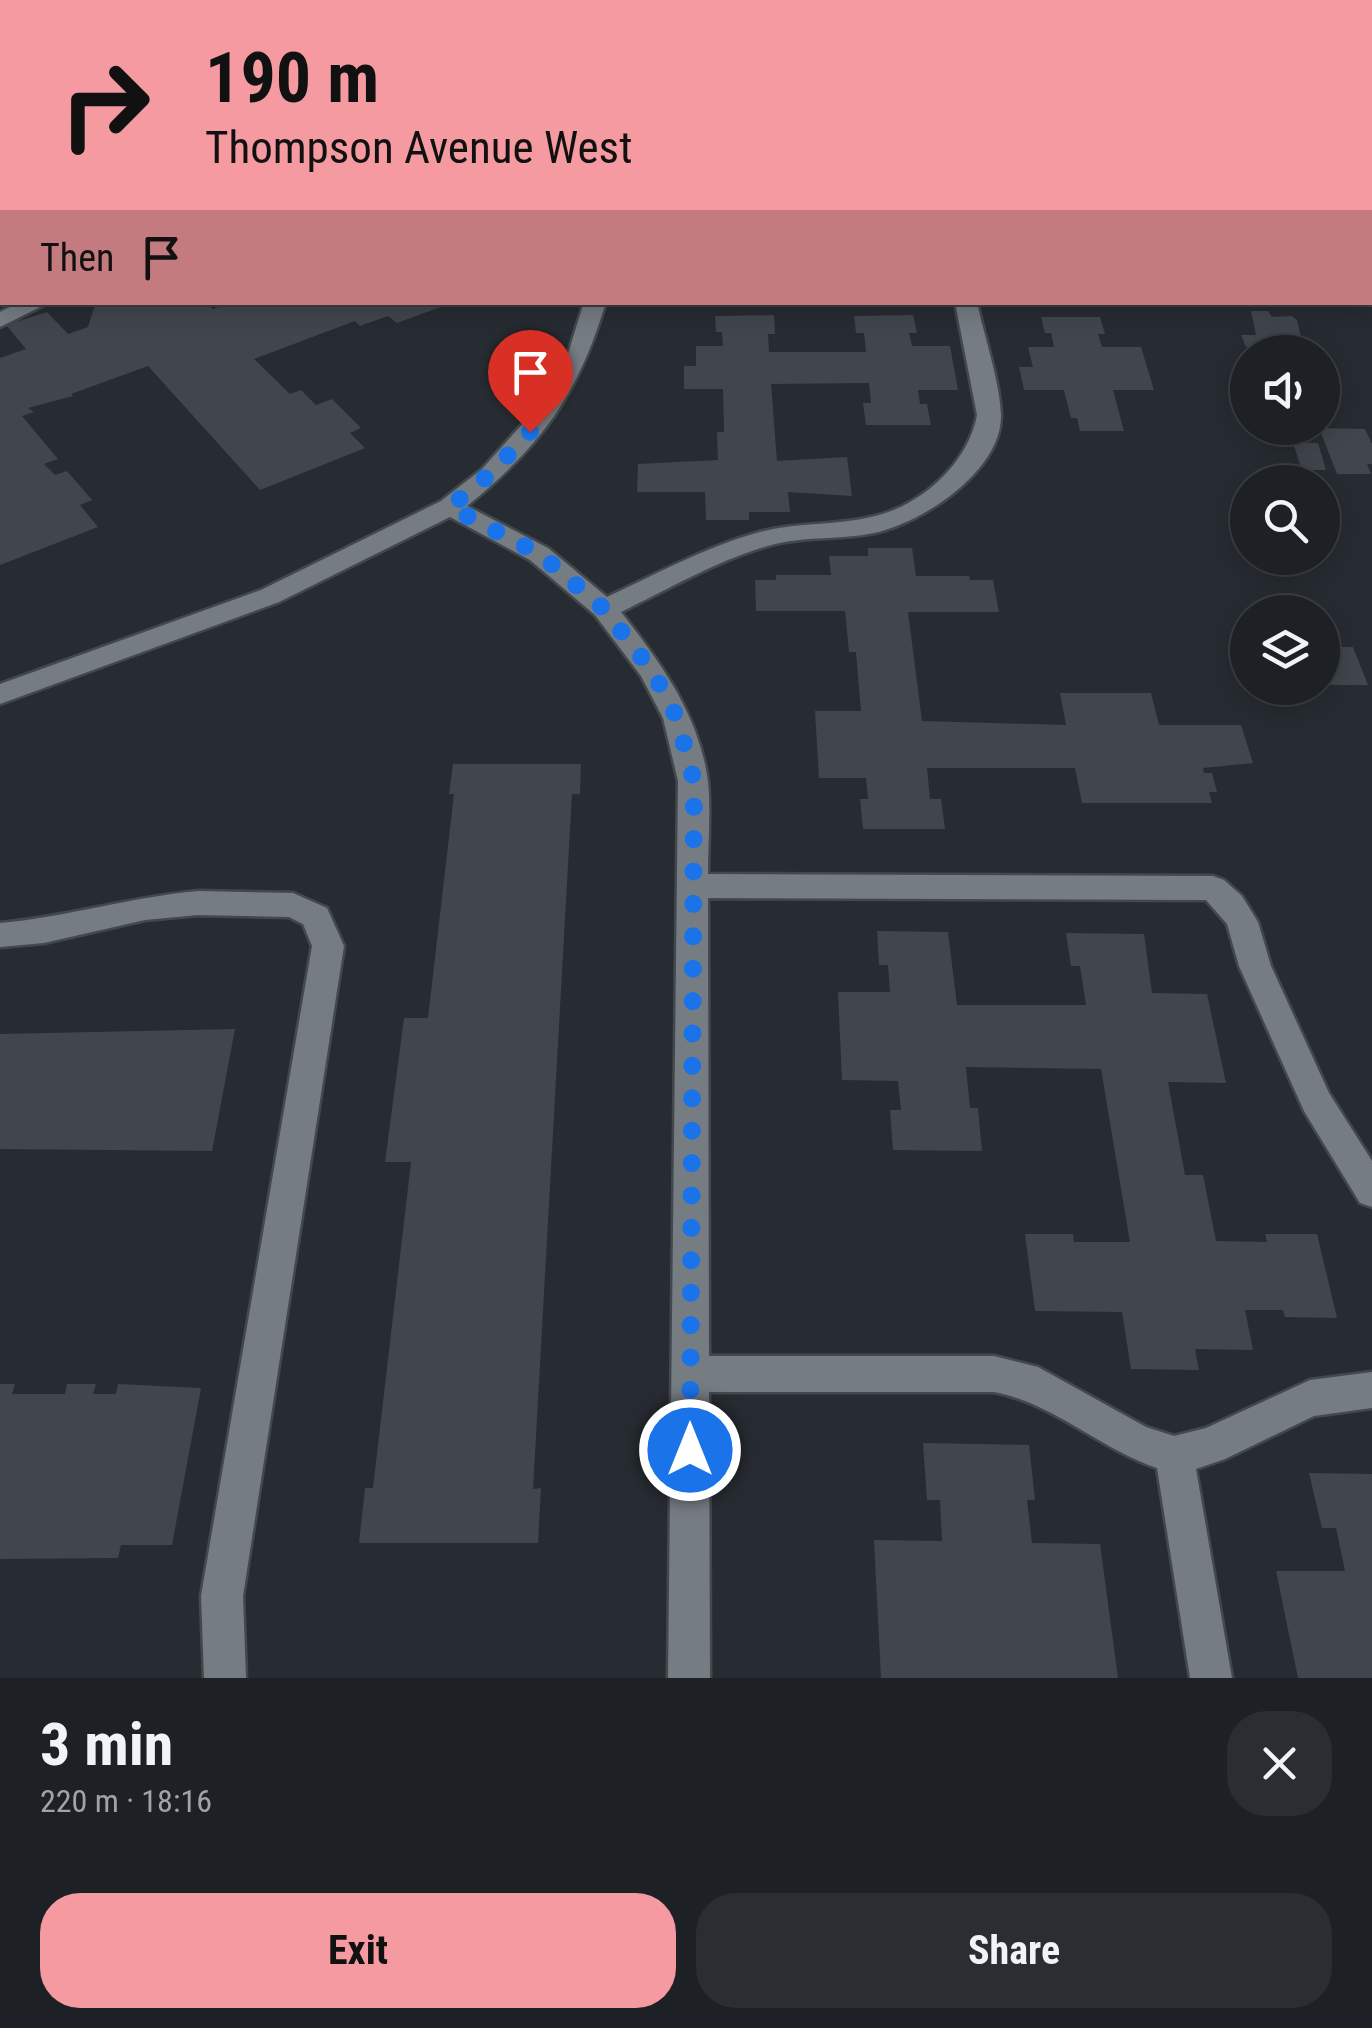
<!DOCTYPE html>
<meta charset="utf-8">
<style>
:root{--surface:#1d2126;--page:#2a2e32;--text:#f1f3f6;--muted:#a0a3a7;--line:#3b3e43;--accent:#f49aa0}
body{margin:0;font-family:"Roboto Condensed",sans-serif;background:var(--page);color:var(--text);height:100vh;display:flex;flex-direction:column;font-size:38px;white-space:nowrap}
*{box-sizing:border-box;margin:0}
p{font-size:32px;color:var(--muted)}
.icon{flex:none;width:55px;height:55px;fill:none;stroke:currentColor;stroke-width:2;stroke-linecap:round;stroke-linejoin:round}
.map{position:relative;height:1678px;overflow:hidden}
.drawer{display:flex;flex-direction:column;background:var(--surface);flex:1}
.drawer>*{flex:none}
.hud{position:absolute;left:0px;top:0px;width:1372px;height:305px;box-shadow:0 5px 25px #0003,0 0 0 2px var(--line);background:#f49aa0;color:#111;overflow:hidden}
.controls{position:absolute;left:1230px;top:335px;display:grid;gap:20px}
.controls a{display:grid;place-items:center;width:110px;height:110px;border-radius:50%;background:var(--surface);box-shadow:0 5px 25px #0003,0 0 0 2px var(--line);font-size:50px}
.pin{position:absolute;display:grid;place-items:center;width:85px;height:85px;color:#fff;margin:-102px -42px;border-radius:50% 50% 50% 0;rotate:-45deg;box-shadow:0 0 10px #0007}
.pin .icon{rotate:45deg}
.me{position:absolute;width:110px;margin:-55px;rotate:0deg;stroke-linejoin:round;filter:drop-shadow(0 0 8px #0008)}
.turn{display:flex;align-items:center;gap:35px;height:210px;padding:0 40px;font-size:45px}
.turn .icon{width:130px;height:130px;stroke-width:2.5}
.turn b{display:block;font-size:70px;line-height:85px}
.then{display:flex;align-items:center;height:95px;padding:0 40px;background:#0003;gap:20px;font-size:38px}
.round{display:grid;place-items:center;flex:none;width:105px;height:105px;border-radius:40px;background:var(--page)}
.head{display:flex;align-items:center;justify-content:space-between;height:170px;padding:0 40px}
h1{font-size:60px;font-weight:700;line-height:75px}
.cta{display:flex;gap:20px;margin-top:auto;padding:20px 40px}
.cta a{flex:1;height:115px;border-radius:40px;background:var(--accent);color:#111;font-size:40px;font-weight:700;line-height:115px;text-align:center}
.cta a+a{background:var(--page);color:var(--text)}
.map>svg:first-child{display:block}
</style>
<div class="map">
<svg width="1372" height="1678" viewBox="0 0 1372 1678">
<rect width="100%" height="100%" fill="#272c32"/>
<path fill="#40464c" d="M 96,302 L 205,302 L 213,309 L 231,302 L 446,305 L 397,323 L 388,316 L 360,326 L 355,321 L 254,359 L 290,394 L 301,390 L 316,405 L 332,399 L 361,428 L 350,433 L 365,448 L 260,490 L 148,366 L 71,394 L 73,396 L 28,408 L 34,412 L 22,416 L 58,459 L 44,464 L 55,475 L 67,471 L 92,500 L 80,505 L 98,527 L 0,565 L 0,358 L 26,349 L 6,325 L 47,312 L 68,334 L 88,327 Z
M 1251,311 L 1268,311 L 1272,317 L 1292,316 L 1297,320 L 1303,346 L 1297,346 L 1299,352 L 1269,352 L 1267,346 L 1246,347 L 1241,335 L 1256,335 Z
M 774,315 L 775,334 L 768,334 L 769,352 L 866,352 L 864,333 L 856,333 L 854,316 L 913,315 L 917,333 L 909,333 L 912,346 L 950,346 L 958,390 L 918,390 L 920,404 L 927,404 L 931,425 L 866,425 L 863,403 L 871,403 L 869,383 L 771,384 L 777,461 L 847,457 L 852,496 L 788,492 L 790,512 L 749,512 L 749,520 L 706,520 L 705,492 L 637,492 L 638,464 L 718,460 L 717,432 L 724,432 L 723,389 L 684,389 L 684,366 L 696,366 L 696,346 L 723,346 L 722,332 L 716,332 L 715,316 Z
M 1041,317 L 1100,317 L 1105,334 L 1098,334 L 1102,347 L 1141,347 L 1154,390 L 1113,390 L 1124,431 L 1080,431 L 1077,418 L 1071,418 L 1064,390 L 1024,390 L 1019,367 L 1033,367 L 1028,347 L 1054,347 L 1051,333 L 1045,333 Z
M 1319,428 L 1365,429 L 1372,444 L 1372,464 L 1367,464 L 1371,474 L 1337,474 Z
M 1293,443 L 1318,443 L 1326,470 L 1302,470 Z
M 868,548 L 912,548 L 916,576 L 969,576 L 970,580 L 993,580 L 999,612 L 908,612 L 922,721 L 1066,725 L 1060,693 L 1151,693 L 1159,725 L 1241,725 L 1253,763 L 1203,768 L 1204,773 L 1212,773 L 1217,792 L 1209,792 L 1212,803 L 1082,803 L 1075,768 L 927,768 L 930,799 L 941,799 L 945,829 L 863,829 L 860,799 L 868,799 L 866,778 L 819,778 L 815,711 L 861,711 L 856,652 L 849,652 L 845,611 L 756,611 L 755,580 L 776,580 L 776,575 L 831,575 L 829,556 L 868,556 Z
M 1322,647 L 1353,647 L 1368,685 L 1324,685 Z
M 453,764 L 581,764 L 580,794 L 572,794 L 533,1489 L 541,1488 L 538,1543 L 359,1543 L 365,1488 L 373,1488 L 411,1162 L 385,1162 L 404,1018 L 428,1018 L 454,794 L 449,794 Z
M 877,931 L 948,932 L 957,1005 L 1086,1005 L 1080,966 L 1071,966 L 1066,933 L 1144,934 L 1152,993 L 1207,994 L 1226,1083 L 1168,1082 L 1185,1175 L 1203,1175 L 1216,1241 L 1267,1242 L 1265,1234 L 1317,1234 L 1337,1318 L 1285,1317 L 1283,1310 L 1245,1310 L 1253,1350 L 1195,1349 L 1199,1370 L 1131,1369 L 1122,1312 L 1035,1311 L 1025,1234 L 1073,1234 L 1074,1242 L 1130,1242 L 1101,1069 L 966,1067 L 970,1108 L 978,1108 L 982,1151 L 893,1150 L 890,1110 L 901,1110 L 898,1081 L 842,1080 L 838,992 L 890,992 L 888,965 L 879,965 Z
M 235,1029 L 212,1151 L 0,1149 L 0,1034 Z
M 0,1384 L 15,1384 L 12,1394 L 65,1394 L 67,1384 L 96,1384 L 93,1394 L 116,1394 L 118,1384 L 201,1388 L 172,1545 L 121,1545 L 118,1558 L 0,1559 Z
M 923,1443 L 1029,1445 L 1035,1500 L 1027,1500 L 1032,1543 L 1100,1544 L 1118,1678 L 881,1678 L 874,1540 L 942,1541 L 940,1500 L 927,1500 Z
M 1309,1473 L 1372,1474 L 1372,1678 L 1298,1678 L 1276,1571 L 1345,1571 L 1336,1528 L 1322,1528 Z"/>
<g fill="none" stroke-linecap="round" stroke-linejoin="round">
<defs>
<path id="minor" d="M 684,0 L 703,0 L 705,2 L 686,2 Z
M 862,0 L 880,0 L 881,2 L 864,2 Z
M 1092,0 L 1120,0 L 1122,2 L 1094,2 Z
M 1254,0 L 1272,0 L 1272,2 L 1255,2 Z
M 1370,24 L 1372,24 L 1372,34 L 1370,34 Z
M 2,67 L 2,79 L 0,80 L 0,68 Z
M 0,240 L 2,240 L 2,256 L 0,256 Z
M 20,302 L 50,302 L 0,327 L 0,312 Z
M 584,302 L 606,302 C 578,395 542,445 467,506 L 548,548 L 607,597 C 656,574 704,548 756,533 C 794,522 833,526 871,517 C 920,507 968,464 977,415 L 955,302 L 977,302 C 984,336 1000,382 1001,415 C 1002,471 922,523 874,533 C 841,540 807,536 775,544 C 721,558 671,588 621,612 C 661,663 699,715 708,781 C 711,811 708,844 708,874 L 1213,876 L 1224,880 L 1242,896 L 1258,922 L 1271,966 L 1329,1093 L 1372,1161 L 1372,1207 L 1360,1203 L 1304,1111 L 1239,966 L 1227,924 L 1206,900 L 708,898 L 709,1356 L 994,1356 L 1038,1367 L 1146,1427 L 1174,1436 L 1206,1428 L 1310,1380 L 1372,1372 L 1372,1408 L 1314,1416 L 1225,1459 L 1196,1469 L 1232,1678 L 1190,1678 L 1157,1468 C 1100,1449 1053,1403 994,1392 L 709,1392 L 710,1678 L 668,1678 L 678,781 L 663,718 L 641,676 L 595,615 L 530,560 L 450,517 L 279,602 L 0,704 L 0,684 L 261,590 L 441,501 L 482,469 L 543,401 L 566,360 Z
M 198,891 L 293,893 L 327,908 L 344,946 L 243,1596 L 246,1678 L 204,1678 L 201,1596 L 312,946 L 303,924 L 289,917 L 198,915 L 145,920 L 44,943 L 0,947 L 0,923 C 67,917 131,897 198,891 Z"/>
</defs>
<use href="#minor" stroke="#43484c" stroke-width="5"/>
<use href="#minor" fill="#757c82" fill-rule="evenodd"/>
</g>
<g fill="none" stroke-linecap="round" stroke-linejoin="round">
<path stroke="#1a73e8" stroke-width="18" stroke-dasharray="0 32.4" d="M 530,432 L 490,474 L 450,507 L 540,554 L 604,609 L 653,672 L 677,718 L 694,781 L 690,1450"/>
</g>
</svg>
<div class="controls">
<a><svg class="icon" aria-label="sound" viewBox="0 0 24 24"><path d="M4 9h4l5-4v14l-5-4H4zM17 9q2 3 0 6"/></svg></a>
<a><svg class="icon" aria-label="search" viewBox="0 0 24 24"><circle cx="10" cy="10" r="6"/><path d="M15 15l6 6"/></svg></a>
<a><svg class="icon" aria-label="layers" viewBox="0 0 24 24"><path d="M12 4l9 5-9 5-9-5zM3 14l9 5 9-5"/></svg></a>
</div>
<div class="pin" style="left:530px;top:432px;background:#d93025"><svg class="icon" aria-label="arrive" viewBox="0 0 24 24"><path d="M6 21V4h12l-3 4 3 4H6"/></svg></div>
<svg class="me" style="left:690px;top:1450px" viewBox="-20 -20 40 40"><circle r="17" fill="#1a73e8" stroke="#fff" stroke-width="3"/><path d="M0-11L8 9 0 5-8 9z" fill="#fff"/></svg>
<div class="hud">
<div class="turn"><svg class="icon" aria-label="right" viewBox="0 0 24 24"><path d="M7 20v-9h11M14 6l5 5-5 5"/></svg><div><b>190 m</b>Thompson Avenue West</div></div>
<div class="then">Then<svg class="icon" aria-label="arrive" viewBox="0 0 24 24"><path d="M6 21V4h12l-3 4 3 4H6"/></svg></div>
</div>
</div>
<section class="drawer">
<div class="head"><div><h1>3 min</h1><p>220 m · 18:16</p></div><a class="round"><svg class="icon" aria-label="close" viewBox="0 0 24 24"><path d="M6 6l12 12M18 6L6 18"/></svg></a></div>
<div class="cta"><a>Exit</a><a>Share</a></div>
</section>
